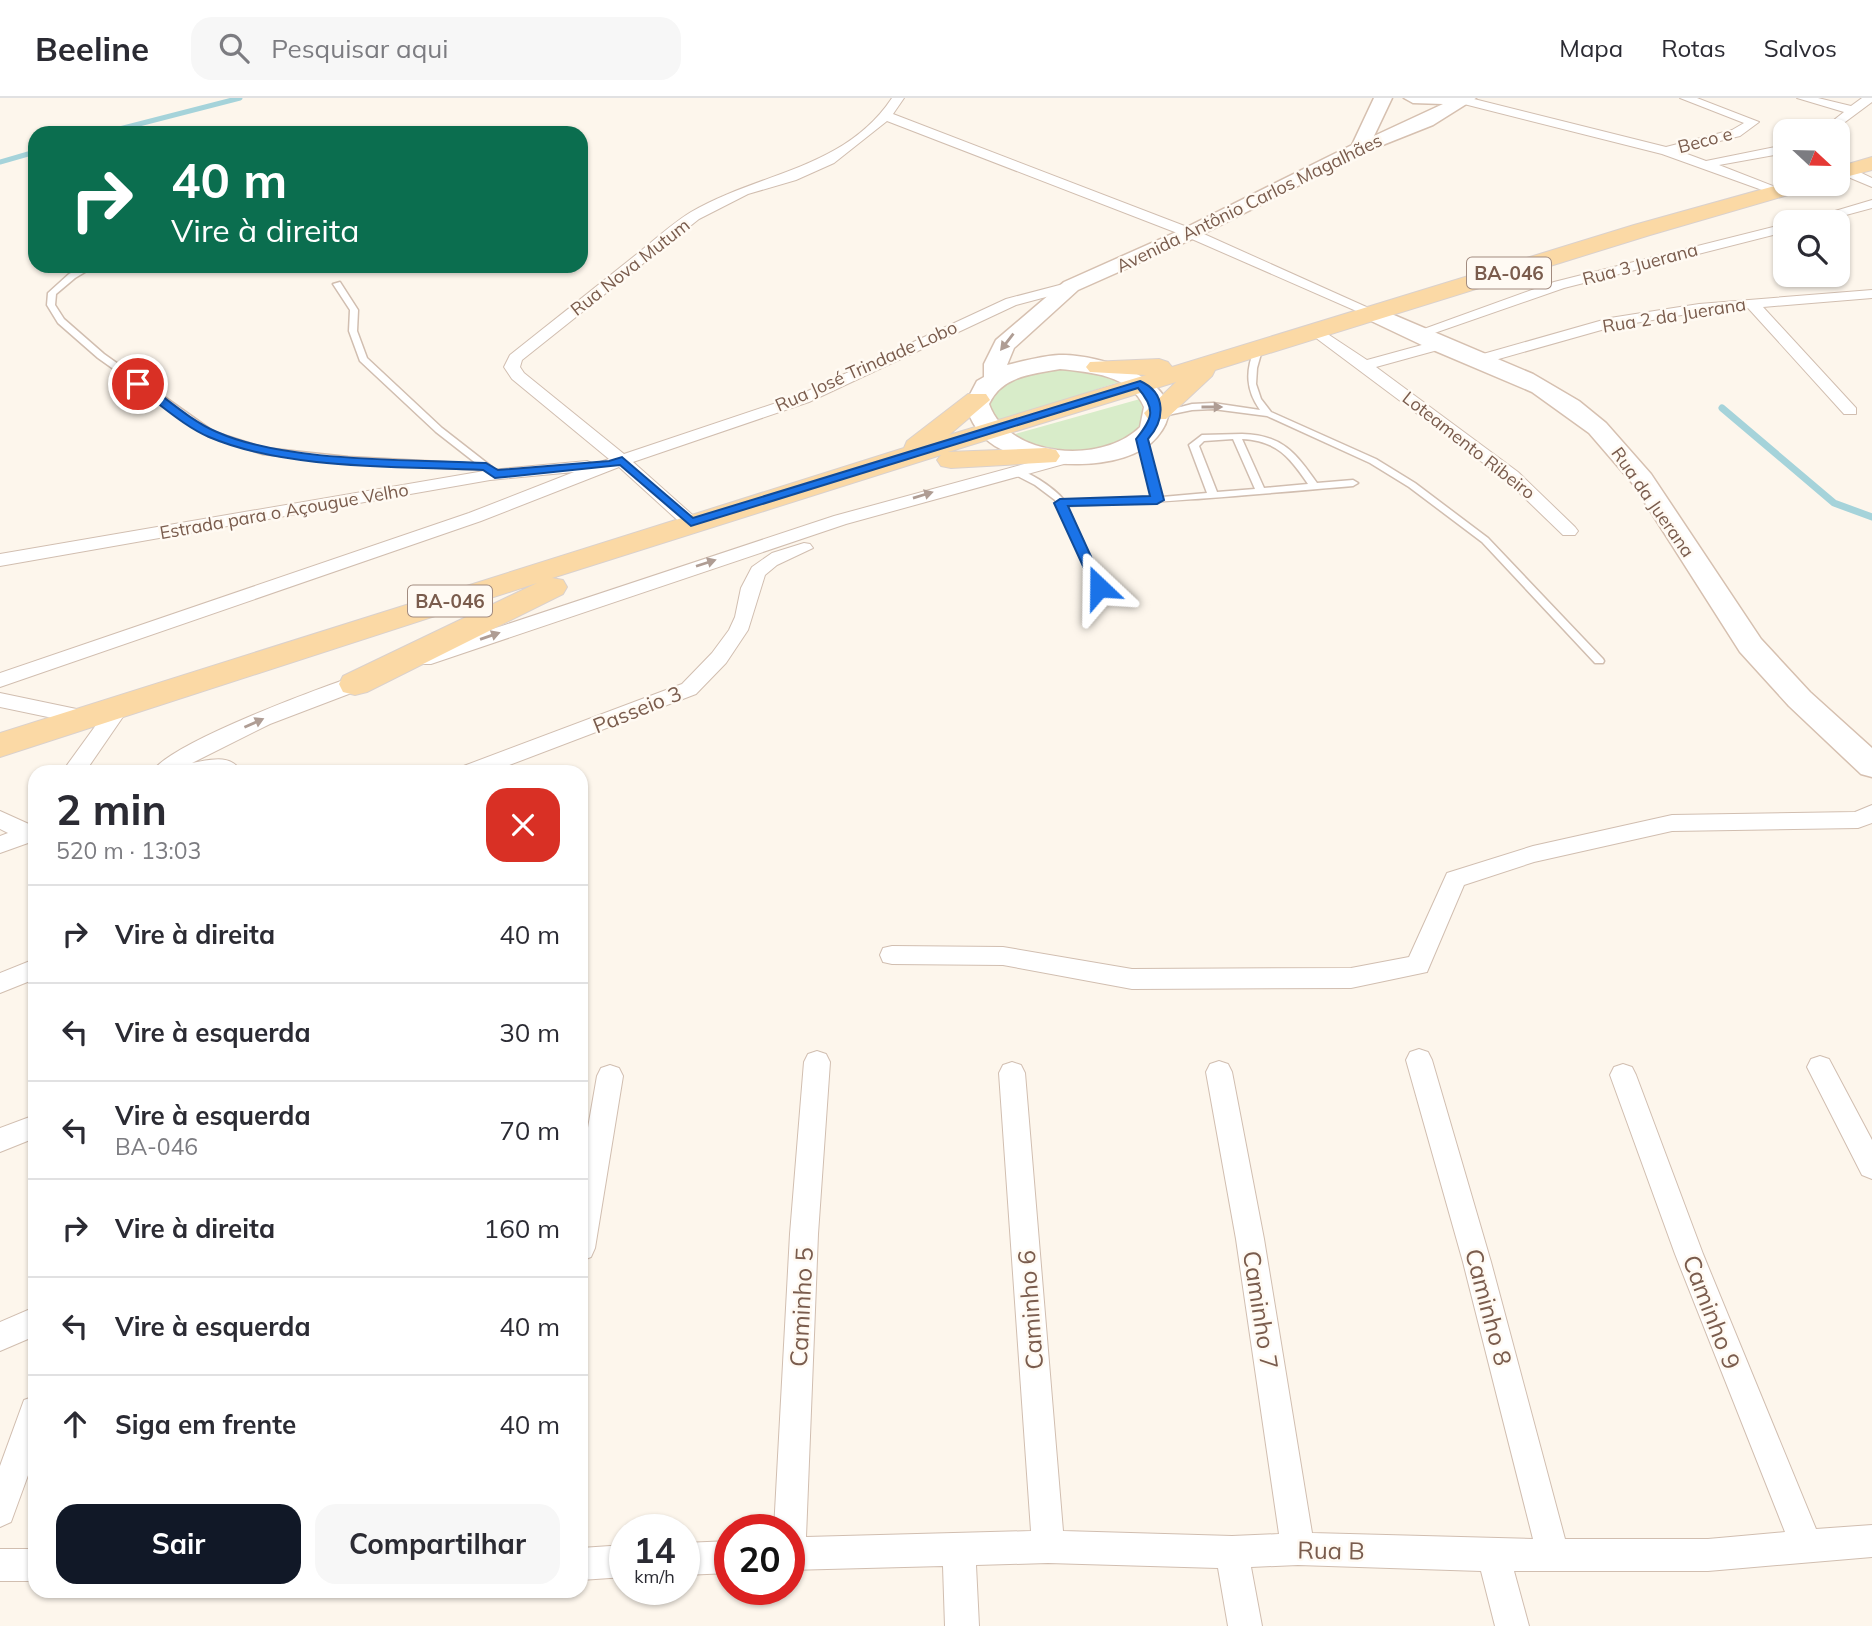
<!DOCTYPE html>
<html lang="pt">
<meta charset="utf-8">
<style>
:root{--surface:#fff;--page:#f7f7f7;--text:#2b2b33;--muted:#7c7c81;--line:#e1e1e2;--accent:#111827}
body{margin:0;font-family:Mulish,sans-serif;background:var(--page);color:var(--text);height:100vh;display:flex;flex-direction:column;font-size:26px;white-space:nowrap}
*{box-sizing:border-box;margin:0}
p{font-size:23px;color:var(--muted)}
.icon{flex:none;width:38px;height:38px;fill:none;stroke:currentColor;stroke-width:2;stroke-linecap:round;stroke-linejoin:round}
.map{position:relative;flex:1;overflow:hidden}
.side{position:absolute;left:28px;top:667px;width:560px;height:833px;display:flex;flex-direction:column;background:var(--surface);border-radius:21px;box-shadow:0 2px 5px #0004}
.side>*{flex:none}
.top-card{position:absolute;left:28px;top:28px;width:560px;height:147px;border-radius:21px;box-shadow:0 2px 5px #0004;background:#0b6e4f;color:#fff;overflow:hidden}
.needle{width:46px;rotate:112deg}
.tools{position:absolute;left:1773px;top:21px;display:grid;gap:14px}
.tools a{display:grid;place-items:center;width:77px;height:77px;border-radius:14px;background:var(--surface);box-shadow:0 2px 5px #0004;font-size:35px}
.speed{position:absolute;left:609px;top:1416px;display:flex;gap:14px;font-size:35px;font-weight:700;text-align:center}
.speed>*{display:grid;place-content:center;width:91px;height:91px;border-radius:50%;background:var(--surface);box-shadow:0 2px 5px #0004;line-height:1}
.speed small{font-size:18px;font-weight:400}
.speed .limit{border:10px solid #d22;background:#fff;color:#111}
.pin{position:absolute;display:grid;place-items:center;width:60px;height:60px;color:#fff;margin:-30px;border:4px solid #fff;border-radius:50%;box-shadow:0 2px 7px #0007}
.me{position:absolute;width:77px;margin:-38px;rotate:337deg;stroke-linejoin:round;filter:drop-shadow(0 0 5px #0008)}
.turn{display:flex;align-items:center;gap:24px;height:147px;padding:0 28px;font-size:32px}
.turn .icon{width:91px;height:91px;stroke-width:2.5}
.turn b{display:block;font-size:49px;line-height:60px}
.round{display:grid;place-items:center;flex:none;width:74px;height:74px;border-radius:21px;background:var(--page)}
.overview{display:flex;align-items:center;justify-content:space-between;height:119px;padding:0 28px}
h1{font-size:42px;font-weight:700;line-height:52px}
.button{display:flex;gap:14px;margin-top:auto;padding:14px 28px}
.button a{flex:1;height:80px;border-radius:21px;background:var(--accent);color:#fff;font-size:28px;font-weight:700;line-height:80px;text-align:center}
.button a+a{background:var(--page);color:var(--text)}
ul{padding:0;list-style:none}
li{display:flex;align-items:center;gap:21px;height:98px;padding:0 28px;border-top:2px solid var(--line)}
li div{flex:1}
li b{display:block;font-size:26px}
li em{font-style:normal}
header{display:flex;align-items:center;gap:42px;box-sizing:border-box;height:98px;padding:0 35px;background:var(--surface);border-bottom:2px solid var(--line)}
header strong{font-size:33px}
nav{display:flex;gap:38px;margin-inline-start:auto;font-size:24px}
.search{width:490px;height:63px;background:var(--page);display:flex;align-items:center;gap:18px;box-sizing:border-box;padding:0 24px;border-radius:21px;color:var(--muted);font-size:26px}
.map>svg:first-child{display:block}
</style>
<header>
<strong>Beeline</strong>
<div class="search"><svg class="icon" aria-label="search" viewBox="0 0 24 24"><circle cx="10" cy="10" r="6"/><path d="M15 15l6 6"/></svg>Pesquisar aqui</div>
<nav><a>Mapa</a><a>Rotas</a><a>Salvos</a></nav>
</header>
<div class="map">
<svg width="1872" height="1528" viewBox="0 0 1872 1528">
<rect width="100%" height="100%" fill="#fdf6ec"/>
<path fill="#d8ecc9" d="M 1057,271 L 1101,276 L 1119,284 L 993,325 L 987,304 C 999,278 1032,275 1057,271 Z
M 1140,301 L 1144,317 C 1127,370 1046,352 1008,338 Z"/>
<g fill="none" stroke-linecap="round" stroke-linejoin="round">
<path stroke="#a5d3da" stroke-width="5" d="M 104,35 L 240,0
M 0,64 L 35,54"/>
<path stroke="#a5d3da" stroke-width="7" d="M 1722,310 L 1834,405 L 1872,419"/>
<defs>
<path id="lane" d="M 85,168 L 95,168 L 75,180 L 56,196 L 55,207 L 64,221 L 104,256 L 214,334 L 264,350 L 348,359 L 477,366 L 436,334 L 360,263 L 349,233 L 350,212 L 333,186 L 340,184 L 358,212 L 357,233 L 367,260 L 442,330 L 492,369 L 486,372 L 348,365 L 263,356 L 208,338 L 98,260 L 58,225 L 47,207 L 48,195 L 69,176 Z
M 1255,250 L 1262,252 L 1257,270 L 1256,286 L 1261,301 L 1271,314 L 1376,361 L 1415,385 L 1488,440 L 1603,561 L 1604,563 L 1603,565 L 1595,565 L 1482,444 L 1409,389 L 1370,365 L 1267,318 L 1213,311 L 1192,312 L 1158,319 L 1158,315 L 1192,306 L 1213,305 L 1260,312 C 1246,292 1245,273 1255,250 Z
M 1242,336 C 1282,337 1295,354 1317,385 L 1353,382 L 1358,385 L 1353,388 C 1258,396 1163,405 1067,408 L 1104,490 L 1099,493 L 1094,490 L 1055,402 L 1035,387 L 1008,373 L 1010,371 C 1026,370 1054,390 1064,402 L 1153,399 L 1138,341 L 1142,338 L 1146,341 L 1162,399 L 1207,395 L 1189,347 L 1202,337 ZM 1233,341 L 1255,391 L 1217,394 L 1199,348 L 1204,343 ZM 1242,341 C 1277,343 1289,358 1308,386 L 1264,390 Z"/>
<path id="street" d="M 892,0 L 904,0 L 893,16 L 1195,132 L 1382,216 L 1380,219 L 1370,219 L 1185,138 L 887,23 L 834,65 L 796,82 L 748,96 L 699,121 L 522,262 L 520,269 L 524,275 L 624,356 L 797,298 L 1006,201 L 1071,184 L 1076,185 L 1076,191 L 1016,207 L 809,304 L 633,364 L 697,421 L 700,425 L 697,429 L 685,429 L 619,369 L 481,423 L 0,589 L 0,575 L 469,415 L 574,374 L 490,382 L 0,468 L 0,456 L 490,372 L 587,363 L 594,366 L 609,361 L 512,281 L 504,269 L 510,257 C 550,225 591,193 632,160 C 651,145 670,127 691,114 C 759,74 844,72 892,0 Z
M 1459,0 L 1470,0 L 1666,49 L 1732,32 L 1744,25 L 1680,0 L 1697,0 L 1759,24 L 1740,38 L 1679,53 L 1706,63 L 1785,47 L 1785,55 L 1719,67 L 1788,94 L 1776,97 L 1662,56 L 1460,5 Z
M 1797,0 L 1818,0 L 1851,8 L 1862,0 L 1872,0 L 1872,4 L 1833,33 L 1820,33 L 1844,14 Z
M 1841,70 L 1851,70 L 1872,80 L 1872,89 L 1841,76 Z
M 1872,102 L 1872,110 L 1820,124 L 1798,124 Z
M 1785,126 L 1785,134 L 1564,190 L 1423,239 L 1418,241 L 1410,236 L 1554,184 Z
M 1872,192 L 1872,200 L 1763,209 L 1856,310 L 1856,316 L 1844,316 L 1748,210 L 1699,214 L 1612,229 L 1481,266 L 1473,261 L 1476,258 L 1610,220 L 1699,206 Z
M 1317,229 L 1367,262 L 1440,242 L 1445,244 L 1445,250 L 1376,269 L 1518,374 L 1575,429 L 1578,433 L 1575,437 L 1563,437 L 1506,382 L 1312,237 L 1309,234 Z
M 1065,355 L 1071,356 L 1073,360 L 1071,364 L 846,426 L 431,566 L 417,566 L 414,561 L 417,556 L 834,418 Z
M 804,445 L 810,446 L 813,450 L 777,467 L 765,477 L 748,532 L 726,565 L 696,596 L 491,674 L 458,674 L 461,669 L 682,586 L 712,555 L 729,532 L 735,519 L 741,490 L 752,469 L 772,455 Z
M 368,574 L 375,576 L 378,581 L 375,586 L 270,626 L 192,665 C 210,662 230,655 242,674 L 152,674 C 169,645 331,585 368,574 Z
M 0,595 L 86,613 L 96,620 L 86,627 L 0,609 Z
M 119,603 L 129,610 L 85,674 L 62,674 L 112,605 Z
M 1872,707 L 1872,725 L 1858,730 L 1672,733 L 1534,764 L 1464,787 L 1427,874 L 1351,890 L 1132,891 L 1003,867 L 892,866 L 883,864 L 880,857 L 883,850 L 892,848 L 1003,849 L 1132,871 L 1351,870 L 1409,859 L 1447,775 L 1533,748 L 1672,717 L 1855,714 Z
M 0,713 L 31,727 L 35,726 L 35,747 L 28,745 L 0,755 L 0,738 L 8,735 L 0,731 Z
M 35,861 L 35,881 L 0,895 L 0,875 Z
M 1419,951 L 1428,954 L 1432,962 L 1491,1164 L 1565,1441 L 1708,1441 L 1785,1434 L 1675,1156 L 1610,977 L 1614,969 L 1623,966 L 1632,969 L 1636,977 L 1703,1156 L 1816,1431 L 1872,1427 L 1872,1459 L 1708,1473 L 1514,1473 L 1529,1528 L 1495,1528 L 1481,1473 L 1298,1467 L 1251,1469 L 1262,1528 L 1228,1528 L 1218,1470 L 1048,1465 L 976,1467 L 979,1528 L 945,1528 L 943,1468 L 789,1472 L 789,1432 L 774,1432 L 790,1136 L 804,964 L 808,956 L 817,953 L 826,956 L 830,964 L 818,1136 L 806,1439 L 1031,1433 L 999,975 L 1003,967 L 1012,964 L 1021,967 L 1025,975 L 1063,1433 L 1232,1438 L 1279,1436 L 1236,1141 L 1206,974 L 1210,966 L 1219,963 L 1228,966 L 1232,974 L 1264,1141 L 1312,1435 L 1533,1441 L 1463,1164 L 1406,962 L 1410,954 Z
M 1820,958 L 1829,961 L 1872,1042 L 1872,1081 L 1862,1077 L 1807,969 L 1811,961 Z
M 610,967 L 619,970 L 623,978 L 595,1150 L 591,1159 L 581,1163 L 581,1070 L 597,978 L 601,970 Z
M 35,1017 L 35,1040 L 0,1054 L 0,1030 Z
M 35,1209 L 35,1238 L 0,1253 L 0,1224 Z
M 35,1298 L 35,1358 L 11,1424 L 0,1429 L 0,1368 L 24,1302 Z
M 730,1443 L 730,1475 L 684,1477 L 684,1445 Z
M 625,1447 L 625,1479 L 581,1482 L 581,1450 Z
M 0,1451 L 35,1451 L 35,1483 L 0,1483 Z"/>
<path id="secondary" d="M 1374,0 L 1392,0 L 1374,38 L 1443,6 L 1413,5 L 1404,0 L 1476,0 L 1433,27 L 1365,54 L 1197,139 L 1078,192 L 1014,250 L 1007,267 C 1023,263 1042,258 1059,257 C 1096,255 1203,285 1157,339 C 1126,376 1034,371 995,348 C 979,338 971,324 965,306 L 977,283 L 984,279 L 984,266 L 996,242 L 1064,184 L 1183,131 L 1352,47 ZM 1060,271 C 1090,274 1131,277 1144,309 L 1140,329 C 1102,367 1008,360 989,306 C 1002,278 1032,276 1060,271 Z
M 1375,209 L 1533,276 L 1579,303 L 1606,325 L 1651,376 L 1761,541 L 1810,594 L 1872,650 L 1872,679 L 1861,676 L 1789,608 L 1740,554 L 1633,386 L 1589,335 L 1532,294 L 1426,249 L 1367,221 L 1364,216 Z"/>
<path id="primary" d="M 1872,59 L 1872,72 L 1838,81 L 1838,69 Z
M 1785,85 L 1816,86 L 1812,90 L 1650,137 L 1215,272 L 1212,278 L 1166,321 L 1148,321 L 1144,315 L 1176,284 L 948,354 L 1046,350 L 1056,352 L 1060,358 L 1056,364 L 951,370 L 941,368 L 937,362 L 941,357 L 552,480 L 563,482 L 567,489 L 563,496 L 367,594 L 355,597 L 343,594 L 339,586 L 343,578 L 537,485 L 0,659 L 0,635 L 904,350 L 907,343 L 968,296 L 986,296 L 990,302 L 949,337 L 1146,277 L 1090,274 L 1086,269 L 1090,264 L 1159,261 L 1168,264 L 1172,269 L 1634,127 Z"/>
</defs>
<use href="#lane" stroke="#d1beb0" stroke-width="3"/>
<use href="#street" stroke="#d1beb0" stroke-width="2"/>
<use href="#secondary" stroke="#d6c0b0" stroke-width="3"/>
<use href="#primary" stroke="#dad1cd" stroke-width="2"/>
<use href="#lane" fill="#fff" fill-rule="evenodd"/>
<use href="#street" fill="#fff" fill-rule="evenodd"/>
<use href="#secondary" fill="#fff" fill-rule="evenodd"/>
<use href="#primary" fill="#fbd9a5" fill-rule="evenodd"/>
</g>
<defs><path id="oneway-solid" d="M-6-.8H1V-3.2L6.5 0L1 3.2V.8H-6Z" transform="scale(1.75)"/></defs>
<g fill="#af9d94">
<use href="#oneway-solid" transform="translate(1007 244) rotate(128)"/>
<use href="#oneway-solid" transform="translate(1212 309)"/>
<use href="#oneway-solid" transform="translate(923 397) rotate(-17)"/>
<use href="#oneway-solid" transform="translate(706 465) rotate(-18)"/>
<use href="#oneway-solid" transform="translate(490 538) rotate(-19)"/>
<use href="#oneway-solid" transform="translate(254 625) rotate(-24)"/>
</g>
<path fill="#1a73e8" stroke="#114b97" stroke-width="2" d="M 134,283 L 142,283 C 166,300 191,323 217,334 C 287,365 408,361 486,365 L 498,372 L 609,363 L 622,359 L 693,420 L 1140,283 C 1167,295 1165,322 1148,341 L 1164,402 L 1157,406 L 1068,408 L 1105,489 L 1094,492 L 1054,405 L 1060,401 L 1150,398 L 1136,341 C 1152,321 1157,312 1138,290 L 691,428 L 620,367 L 495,380 L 483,372 C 400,368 286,372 209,339 C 183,328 158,304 134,288 Z"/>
<g text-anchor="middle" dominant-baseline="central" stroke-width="5" stroke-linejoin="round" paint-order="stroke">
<g font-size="18" fill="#7a5c4d" stroke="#fffaf3">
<text transform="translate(1705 42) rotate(-15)">Beco e</text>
<text transform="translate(1249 105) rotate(-26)">Avenida Antônio Carlos Magalhães</text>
<text transform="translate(1640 166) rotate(-15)">Rua 3 Juerana</text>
<text transform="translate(630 169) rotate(-38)">Rua Nova Mutum</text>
<text transform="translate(1674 217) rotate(-9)">Rua 2 da Juerana</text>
<text transform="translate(866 268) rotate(-24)">Rua José Trindade Lobo</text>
<text transform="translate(1469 347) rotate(38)">Loteamento Ribeiro</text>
<text transform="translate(1653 404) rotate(55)">Rua da Juerana</text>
<text transform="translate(284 413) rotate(-10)">Estrada para o Açougue Velho</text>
</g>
<g fill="#fffaf3" stroke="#a28b7f" stroke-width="2">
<rect x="1467" y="159.5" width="84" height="31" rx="5"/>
<rect x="408" y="487.5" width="84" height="31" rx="5"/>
</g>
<g font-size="19" font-weight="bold" fill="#7a5c4d">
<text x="1509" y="175">BA-046</text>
<text x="450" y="503">BA-046</text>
</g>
<g font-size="21" fill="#7a5c4d" stroke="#fffaf3">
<text transform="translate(637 611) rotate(-22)">Passeio 3</text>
</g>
<g font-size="24" fill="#7a5c4d" stroke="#fffaf3">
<text transform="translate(801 1209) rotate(-87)">Caminho 5</text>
<text transform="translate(1489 1209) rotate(75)">Caminho 8</text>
<text transform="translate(1030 1212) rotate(-94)">Caminho 6</text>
<text transform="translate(1261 1212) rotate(81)">Caminho 7</text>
<text transform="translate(1712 1214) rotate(69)">Caminho 9</text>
<text transform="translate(1331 1452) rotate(1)">Rua B</text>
</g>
</g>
</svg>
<div class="tools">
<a><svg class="needle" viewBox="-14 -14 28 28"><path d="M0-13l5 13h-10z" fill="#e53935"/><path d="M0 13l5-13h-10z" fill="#7c7c81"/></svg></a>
<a><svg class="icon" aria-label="search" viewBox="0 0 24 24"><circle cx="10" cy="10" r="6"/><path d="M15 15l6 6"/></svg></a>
</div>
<div class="speed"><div>14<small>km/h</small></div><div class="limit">20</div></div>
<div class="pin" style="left:138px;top:286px;background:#d93025"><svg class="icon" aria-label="arrive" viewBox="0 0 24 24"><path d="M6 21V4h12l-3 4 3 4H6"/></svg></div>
<svg class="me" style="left:1099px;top:489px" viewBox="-20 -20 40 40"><path d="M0-17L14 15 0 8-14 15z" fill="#1a73e8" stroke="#fff" stroke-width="4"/></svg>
<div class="top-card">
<div class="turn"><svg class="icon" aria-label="right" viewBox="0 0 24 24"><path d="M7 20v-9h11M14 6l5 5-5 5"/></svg><div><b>40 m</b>Vire à direita</div></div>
</div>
<section class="side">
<div class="overview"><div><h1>2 min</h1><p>520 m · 13:03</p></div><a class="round" style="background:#d93025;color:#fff"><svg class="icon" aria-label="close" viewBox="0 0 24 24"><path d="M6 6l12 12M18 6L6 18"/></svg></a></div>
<ul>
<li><svg class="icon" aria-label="right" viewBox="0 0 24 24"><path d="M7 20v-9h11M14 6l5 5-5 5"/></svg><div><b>Vire à direita</b></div><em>40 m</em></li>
<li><svg class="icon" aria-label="left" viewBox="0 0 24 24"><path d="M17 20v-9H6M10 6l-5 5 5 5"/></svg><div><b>Vire à esquerda</b></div><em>30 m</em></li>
<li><svg class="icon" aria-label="left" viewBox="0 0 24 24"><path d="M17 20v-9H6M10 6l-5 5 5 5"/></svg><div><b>Vire à esquerda</b><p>BA-046</p></div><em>70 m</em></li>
<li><svg class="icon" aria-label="right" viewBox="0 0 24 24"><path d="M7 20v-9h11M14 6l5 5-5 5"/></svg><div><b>Vire à direita</b></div><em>160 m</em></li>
<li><svg class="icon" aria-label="left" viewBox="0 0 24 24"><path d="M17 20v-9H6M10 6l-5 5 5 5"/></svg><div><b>Vire à esquerda</b></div><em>40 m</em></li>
<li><svg class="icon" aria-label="ahead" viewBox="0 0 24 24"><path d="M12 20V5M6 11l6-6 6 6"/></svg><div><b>Siga em frente</b></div><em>40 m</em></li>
</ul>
<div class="button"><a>Sair</a><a>Compartilhar</a></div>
</section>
</div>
